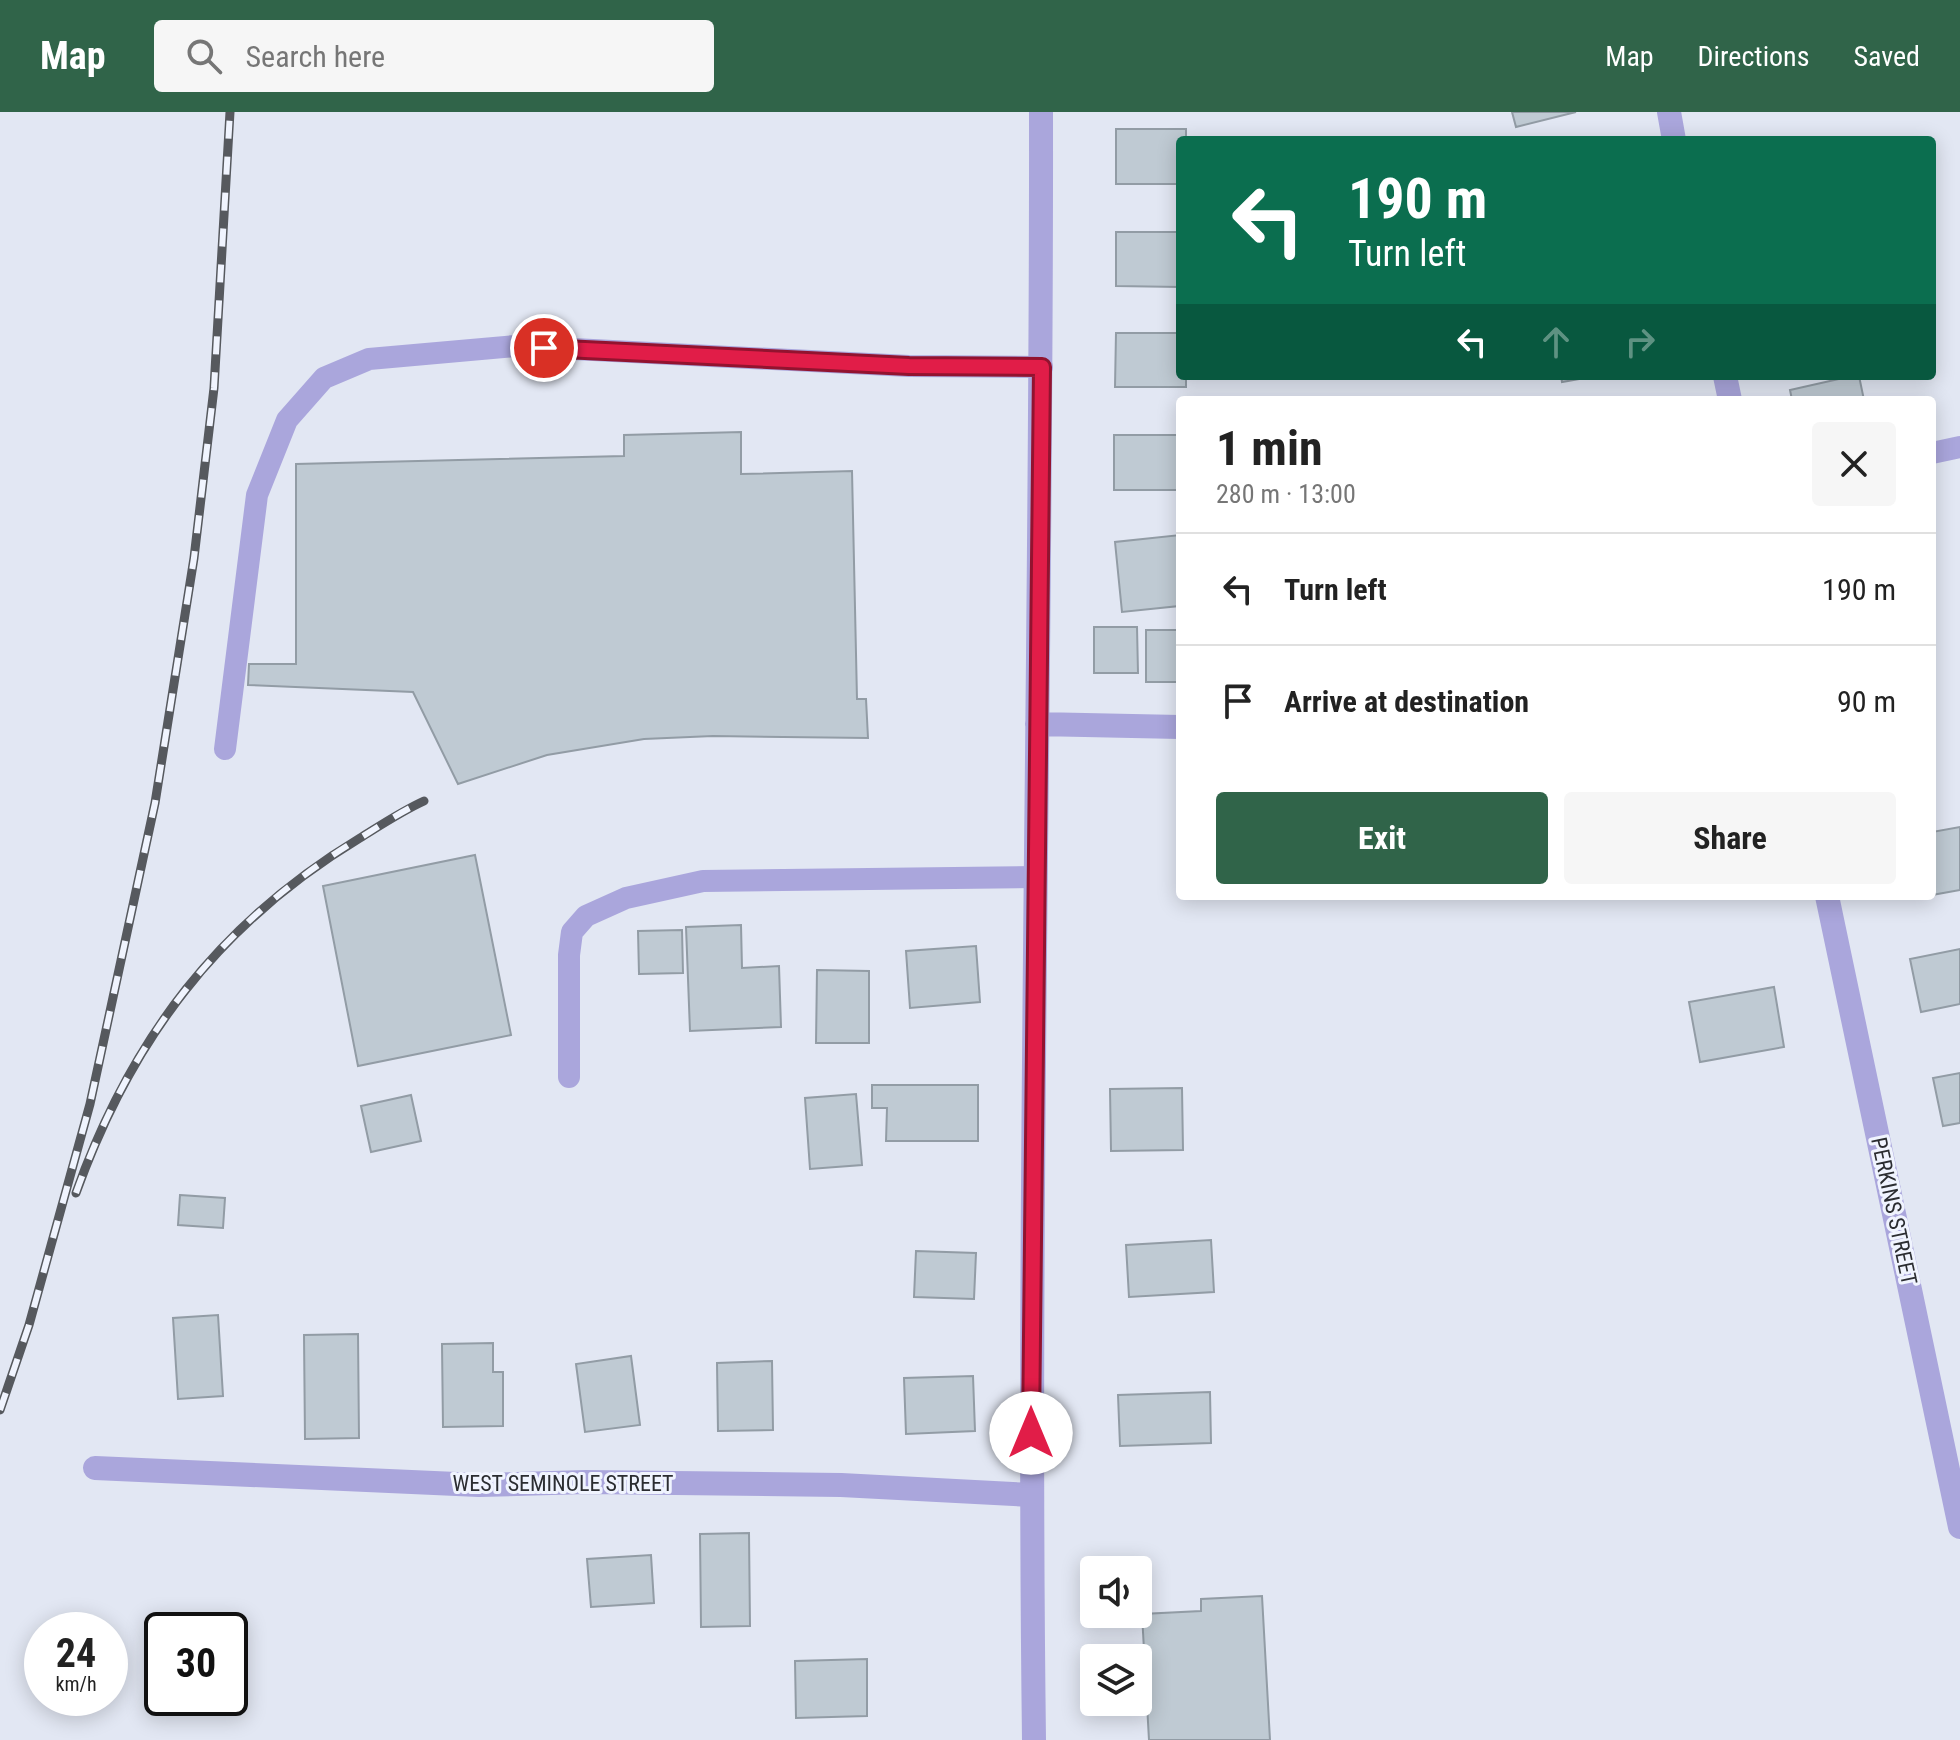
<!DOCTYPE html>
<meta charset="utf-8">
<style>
:root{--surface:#fff;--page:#f6f6f6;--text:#222;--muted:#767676;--line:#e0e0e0;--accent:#306449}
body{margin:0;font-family:"Roboto Condensed",sans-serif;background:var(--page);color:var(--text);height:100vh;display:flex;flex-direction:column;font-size:30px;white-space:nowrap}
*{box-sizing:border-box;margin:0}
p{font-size:26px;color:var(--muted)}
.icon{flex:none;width:44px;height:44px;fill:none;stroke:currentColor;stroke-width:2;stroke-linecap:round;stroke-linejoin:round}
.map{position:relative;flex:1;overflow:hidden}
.panel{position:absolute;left:1176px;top:284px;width:760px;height:504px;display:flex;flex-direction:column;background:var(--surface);border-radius:8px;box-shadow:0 4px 20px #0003}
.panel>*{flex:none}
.banner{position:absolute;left:1176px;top:24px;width:760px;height:244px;border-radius:8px;box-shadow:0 4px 20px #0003;background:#0b6e4f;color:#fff;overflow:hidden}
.controls{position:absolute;left:1080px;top:1444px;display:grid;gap:16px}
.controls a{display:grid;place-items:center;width:72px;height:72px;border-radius:8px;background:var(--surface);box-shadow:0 4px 20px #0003;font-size:40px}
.speed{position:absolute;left:24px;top:1500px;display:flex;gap:16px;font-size:40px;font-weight:700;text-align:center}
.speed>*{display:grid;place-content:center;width:104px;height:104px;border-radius:50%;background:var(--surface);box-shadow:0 4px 20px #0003;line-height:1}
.speed small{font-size:20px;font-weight:400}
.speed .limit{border:4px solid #111;border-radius:12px;background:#fff;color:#111}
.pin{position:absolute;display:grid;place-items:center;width:68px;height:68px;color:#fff;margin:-34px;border:4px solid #fff;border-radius:50%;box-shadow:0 2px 8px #0007}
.me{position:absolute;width:88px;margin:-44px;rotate:0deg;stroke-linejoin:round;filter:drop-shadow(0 0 6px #0008)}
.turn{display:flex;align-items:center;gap:28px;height:168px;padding:0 40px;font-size:36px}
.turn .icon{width:104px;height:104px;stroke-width:2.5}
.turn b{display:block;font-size:56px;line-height:68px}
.lanes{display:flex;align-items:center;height:76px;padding:0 40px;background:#0003;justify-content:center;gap:40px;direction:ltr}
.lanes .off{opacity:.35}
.round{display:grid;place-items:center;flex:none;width:84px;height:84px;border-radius:8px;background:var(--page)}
.headline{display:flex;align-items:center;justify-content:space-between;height:136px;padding:0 40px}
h1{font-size:48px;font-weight:700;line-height:60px}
.action{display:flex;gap:16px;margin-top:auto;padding:16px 40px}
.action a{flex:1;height:92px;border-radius:8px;background:var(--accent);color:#fff;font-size:32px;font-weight:700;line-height:92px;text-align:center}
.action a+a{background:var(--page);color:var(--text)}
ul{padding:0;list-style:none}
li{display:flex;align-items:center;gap:24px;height:112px;padding:0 40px;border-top:2px solid var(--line)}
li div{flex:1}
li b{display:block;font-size:30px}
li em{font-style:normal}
header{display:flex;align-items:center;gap:48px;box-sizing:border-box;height:112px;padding:0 40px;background:var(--accent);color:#fff}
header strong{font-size:38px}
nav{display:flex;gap:44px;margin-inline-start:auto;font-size:28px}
.search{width:560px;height:72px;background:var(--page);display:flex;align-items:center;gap:20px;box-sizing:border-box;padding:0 28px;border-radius:8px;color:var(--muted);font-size:30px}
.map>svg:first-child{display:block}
</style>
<header>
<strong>Map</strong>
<div class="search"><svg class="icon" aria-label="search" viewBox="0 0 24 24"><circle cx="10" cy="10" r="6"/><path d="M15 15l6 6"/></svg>Search here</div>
<nav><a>Map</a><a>Directions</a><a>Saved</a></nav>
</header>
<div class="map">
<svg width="1960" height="1628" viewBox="0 0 1960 1628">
<rect width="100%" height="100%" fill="#e2e7f3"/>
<path fill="#bfcad3" stroke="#929ca5" stroke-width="2" d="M 1512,0 L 1576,0 L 1516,15 Z
M 1116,17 L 1186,17 L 1186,28 L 1180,28 L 1180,72 L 1116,72 Z
M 1116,120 L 1180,120 L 1180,175 L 1116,174 Z
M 1116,221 L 1180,221 L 1180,264 L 1214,264 L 1214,267 L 1186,267 L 1186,275 L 1115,275 Z
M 1561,264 L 1596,264 L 1562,270 Z
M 1852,264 L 1859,264 L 1864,288 L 1792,288 L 1790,278 Z
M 741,320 L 741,362 L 852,359 L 857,587 L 866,587 L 868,626 L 713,624 L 644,627 L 547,643 L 458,672 L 413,580 L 248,573 L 249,552 L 296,552 L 296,352 L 624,344 L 624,323 Z
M 1114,323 L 1180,323 L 1180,378 L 1114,378 Z
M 1180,423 L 1179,494 L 1122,500 L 1115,430 Z
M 1094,515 L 1137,515 L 1138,561 L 1094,561 Z
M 1146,518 L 1180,518 L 1180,570 L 1146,570 Z
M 1960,715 L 1960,778 L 1932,783 L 1932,720 Z
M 475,743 L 511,923 L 358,954 L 323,774 Z
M 741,813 L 742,856 L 779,854 L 781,915 L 690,919 L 686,815 Z
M 682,818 L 683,861 L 639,862 L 638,819 Z
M 976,834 L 980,890 L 910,896 L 906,839 Z
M 1960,837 L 1960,892 L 1921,900 L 1910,847 Z
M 817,858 L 869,859 L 869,931 L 816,931 Z
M 1774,875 L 1784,935 L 1700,950 L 1689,890 Z
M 1960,961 L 1960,1011 L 1943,1014 L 1933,966 Z
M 872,973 L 978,973 L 978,1029 L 886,1029 L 887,996 L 872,996 Z
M 1182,976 L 1183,1038 L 1111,1039 L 1110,977 Z
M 856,982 L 862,1053 L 810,1057 L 805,986 Z
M 411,983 L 421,1029 L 371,1040 L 361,994 Z
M 180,1083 L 225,1086 L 223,1116 L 178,1113 Z
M 1211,1128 L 1214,1180 L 1129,1185 L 1126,1133 Z
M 916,1139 L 976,1141 L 974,1187 L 914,1185 Z
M 218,1203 L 223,1284 L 178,1287 L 173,1206 Z
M 358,1222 L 359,1326 L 305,1327 L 304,1223 Z
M 493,1231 L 493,1260 L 503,1260 L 503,1314 L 443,1315 L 442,1232 Z
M 631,1244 L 640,1313 L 585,1320 L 576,1252 Z
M 772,1249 L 773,1318 L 718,1319 L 717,1251 Z
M 973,1264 L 975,1319 L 906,1322 L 904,1266 Z
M 1210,1280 L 1211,1331 L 1120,1334 L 1118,1283 Z
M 749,1421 L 750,1514 L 701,1515 L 700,1422 Z
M 651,1443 L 654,1491 L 591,1495 L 587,1447 Z
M 1262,1484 L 1270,1628 L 1149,1628 L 1142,1502 L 1201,1499 L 1201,1487 Z
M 867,1547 L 867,1604 L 796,1606 L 795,1549 Z"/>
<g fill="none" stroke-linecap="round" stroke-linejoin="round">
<path stroke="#aaa6dc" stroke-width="22" d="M 1932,341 L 1960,335
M 225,637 L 257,383 L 287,308 L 324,266 L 369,247 L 515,234 L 909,254 L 1042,255
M 569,965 L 569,843 L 572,820 L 586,804 L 626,786 L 703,769 L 1036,765"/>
<path stroke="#aaa6dc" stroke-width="24" d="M 1669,0 L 1674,28
M 1725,264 L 1730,288
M 1037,612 L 1180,615
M 1827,784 L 1960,1415
M 95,1356 L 479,1373 L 586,1370 L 841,1373 L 1031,1383
M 1034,1628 C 1027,1085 1042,543 1041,0"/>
<defs>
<path id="rail" d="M 76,1081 C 131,927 219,811 360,726 C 381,713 402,699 424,689
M 0,1298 L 29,1213 L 90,992 L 155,691 L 194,446 L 214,276 L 230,0"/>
</defs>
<use href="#rail" stroke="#56595e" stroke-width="9"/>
<use href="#rail" stroke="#f0f4fe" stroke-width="6" stroke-dasharray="18" stroke-linecap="butt"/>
</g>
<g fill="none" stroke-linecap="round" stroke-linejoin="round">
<defs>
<path id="route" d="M 544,236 L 909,254 L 1042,255 L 1031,1321"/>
</defs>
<use href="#route" stroke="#92132f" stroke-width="20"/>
<use href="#route" stroke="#e11d48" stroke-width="14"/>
</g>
<g text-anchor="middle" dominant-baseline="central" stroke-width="6" stroke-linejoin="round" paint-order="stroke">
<g font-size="22" fill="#2b2d31" stroke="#f0f4fe">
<text transform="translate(1894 1099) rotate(78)">PERKINS STREET</text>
<text x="563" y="1371">WEST SEMINOLE STREET</text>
</g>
</g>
</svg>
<div class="controls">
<a><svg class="icon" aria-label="sound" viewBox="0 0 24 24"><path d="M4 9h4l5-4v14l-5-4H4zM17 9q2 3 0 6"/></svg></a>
<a><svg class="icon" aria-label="layers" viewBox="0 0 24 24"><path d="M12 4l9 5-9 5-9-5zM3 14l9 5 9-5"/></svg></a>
</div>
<div class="speed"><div>24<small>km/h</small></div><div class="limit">30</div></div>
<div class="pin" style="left:544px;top:236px;background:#d93025"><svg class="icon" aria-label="arrive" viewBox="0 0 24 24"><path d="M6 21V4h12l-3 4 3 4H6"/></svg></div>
<svg class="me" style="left:1031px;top:1321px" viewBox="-20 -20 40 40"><circle r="19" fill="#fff"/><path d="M0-13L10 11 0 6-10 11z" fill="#e11d48"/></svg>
<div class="banner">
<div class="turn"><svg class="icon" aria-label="left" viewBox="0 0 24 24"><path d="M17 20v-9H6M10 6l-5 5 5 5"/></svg><div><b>190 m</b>Turn left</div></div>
<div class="lanes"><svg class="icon" aria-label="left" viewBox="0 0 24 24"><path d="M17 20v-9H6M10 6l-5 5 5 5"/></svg><svg class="icon off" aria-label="ahead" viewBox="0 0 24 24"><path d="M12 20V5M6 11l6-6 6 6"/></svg><svg class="icon off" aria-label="right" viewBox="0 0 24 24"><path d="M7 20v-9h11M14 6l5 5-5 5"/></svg></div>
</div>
<section class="panel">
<div class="headline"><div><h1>1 min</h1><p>280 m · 13:00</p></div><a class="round"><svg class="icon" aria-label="close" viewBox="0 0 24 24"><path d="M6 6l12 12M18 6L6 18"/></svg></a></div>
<ul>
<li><svg class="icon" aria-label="left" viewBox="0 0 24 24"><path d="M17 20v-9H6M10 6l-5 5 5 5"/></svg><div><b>Turn left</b></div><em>190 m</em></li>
<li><svg class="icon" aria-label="arrive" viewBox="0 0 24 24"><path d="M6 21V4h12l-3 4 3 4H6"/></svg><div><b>Arrive at destination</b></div><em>90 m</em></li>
</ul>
<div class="action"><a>Exit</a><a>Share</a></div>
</section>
</div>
